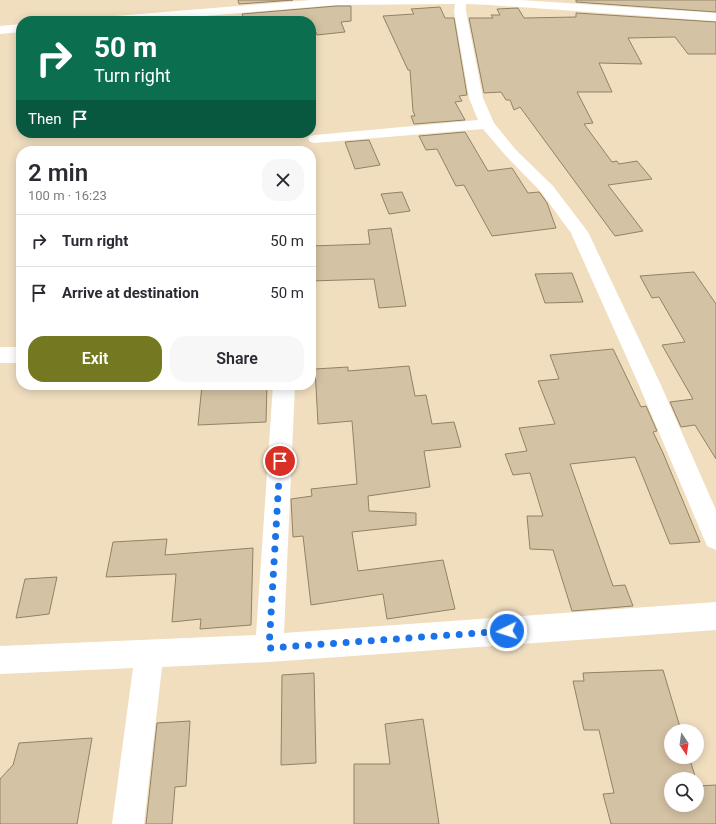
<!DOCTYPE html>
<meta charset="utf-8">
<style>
:root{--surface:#fff;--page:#f7f7f7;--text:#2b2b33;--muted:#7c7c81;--line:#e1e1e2;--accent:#747820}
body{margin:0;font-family:Roboto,sans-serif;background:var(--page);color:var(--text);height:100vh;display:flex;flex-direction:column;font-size:15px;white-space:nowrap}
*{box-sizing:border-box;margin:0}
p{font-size:13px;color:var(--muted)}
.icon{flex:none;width:22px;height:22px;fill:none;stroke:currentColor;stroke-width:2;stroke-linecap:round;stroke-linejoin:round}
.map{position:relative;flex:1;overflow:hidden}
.panel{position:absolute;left:16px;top:146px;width:300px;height:244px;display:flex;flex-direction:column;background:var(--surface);border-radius:16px;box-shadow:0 2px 10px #0003}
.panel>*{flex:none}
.banner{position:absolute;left:16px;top:16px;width:300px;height:122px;border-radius:16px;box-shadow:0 2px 10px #0003;background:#0b6e4f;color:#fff;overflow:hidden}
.needle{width:26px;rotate:167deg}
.controls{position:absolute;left:664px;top:724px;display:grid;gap:8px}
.controls a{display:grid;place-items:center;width:40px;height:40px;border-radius:50%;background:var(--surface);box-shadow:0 2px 10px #0003;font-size:20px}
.pin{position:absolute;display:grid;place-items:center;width:34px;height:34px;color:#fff;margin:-17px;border:2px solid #fff;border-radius:50%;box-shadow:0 1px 4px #0007}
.me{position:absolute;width:44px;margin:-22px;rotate:266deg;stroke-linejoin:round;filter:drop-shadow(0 0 3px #0008)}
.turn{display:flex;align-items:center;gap:14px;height:84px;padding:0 12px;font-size:18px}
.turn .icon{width:52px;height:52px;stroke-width:2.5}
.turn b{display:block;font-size:28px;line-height:34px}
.then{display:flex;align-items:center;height:38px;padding:0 12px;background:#0003;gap:8px;font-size:15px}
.round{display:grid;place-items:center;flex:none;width:42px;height:42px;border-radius:16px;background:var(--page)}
.head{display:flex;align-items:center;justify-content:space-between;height:68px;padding:0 12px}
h1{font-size:24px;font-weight:600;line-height:30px}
.primary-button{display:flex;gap:8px;margin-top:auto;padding:8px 12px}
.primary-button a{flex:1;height:46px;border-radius:16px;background:var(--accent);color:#fff;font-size:16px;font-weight:600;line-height:46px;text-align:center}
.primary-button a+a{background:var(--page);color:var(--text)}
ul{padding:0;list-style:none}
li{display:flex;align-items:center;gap:12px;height:52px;padding:0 12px;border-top:1px solid var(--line)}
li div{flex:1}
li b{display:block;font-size:15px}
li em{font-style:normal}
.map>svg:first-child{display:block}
</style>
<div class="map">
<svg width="716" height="824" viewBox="0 0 716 824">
<rect width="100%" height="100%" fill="#f0debf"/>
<path fill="#d4c2a4" stroke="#928265" d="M 238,0 L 293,0 L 239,4 Z
M 576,0 L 716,0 L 716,12 L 576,2 Z
M 336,6 L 351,6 L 351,21 L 341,22 L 345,32 L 317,35 L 311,21 L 244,21 L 242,14 Z
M 440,7 L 445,18 L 454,18 L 467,95 L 459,96 L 462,101 L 455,102 L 465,120 L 414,124 L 411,116 L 415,116 L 413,111 L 410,70 L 408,70 L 383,16 L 414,14 L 411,9 Z
M 518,8 L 524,18 L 576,17 L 576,13 L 716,22 L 716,54 L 688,54 L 675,37 L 628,38 L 642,64 L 599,63 L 612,92 L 577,92 L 593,123 L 584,124 L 612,162 L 617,161 L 619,164 L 637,161 L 652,179 L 608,185 L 643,231 L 615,236 L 520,107 L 514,110 L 510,100 L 506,100 L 501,92 L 484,93 L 469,18 L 493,18 L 491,15 L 500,15 L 497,9 Z
M 465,132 L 488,171 L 512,168 L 528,193 L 539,192 L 540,193 L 547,203 L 556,228 L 492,236 L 464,185 L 456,186 L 437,149 L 426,150 L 419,136 Z
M 369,140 L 380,165 L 355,169 L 345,142 Z
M 402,192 L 410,211 L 389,214 L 381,194 Z
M 391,228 L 406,306 L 379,308 L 374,279 L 311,281 L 311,246 L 370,244 L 368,230 Z
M 694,272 L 716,304 L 716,459 L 695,425 L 681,427 L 670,402 L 693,399 L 662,345 L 685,342 L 659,297 L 652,298 L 640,276 Z
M 572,273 L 583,302 L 545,303 L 535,274 Z
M 613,349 L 641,407 L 646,406 L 657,431 L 653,432 L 663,453 L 700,542 L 670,544 L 635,457 L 570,464 L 613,586 L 625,585 L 633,606 L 572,611 L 553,550 L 530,549 L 527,516 L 543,516 L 530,473 L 513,475 L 505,454 L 527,451 L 519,428 L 555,424 L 538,381 L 559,379 L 550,355 Z
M 409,366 L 415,396 L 426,395 L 432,424 L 454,422 L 461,447 L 424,451 L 430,487 L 368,496 L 369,511 L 416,513 L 416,525 L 352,532 L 358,571 L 443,560 L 455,609 L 387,619 L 383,594 L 311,605 L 303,536 L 293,537 L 291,499 L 312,496 L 311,489 L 357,484 L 352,421 L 318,424 L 315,369 L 348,367 L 348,371 Z
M 202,385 L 267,385 L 266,422 L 198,425 Z
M 167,539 L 165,555 L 253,548 L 251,625 L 200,629 L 201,619 L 172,622 L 176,574 L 106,577 L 113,542 Z
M 57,577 L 49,614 L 16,618 L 25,579 Z
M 663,670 L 680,727 L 679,727 L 680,731 L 671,731 L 671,757 L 689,757 L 696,779 L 671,779 L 671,805 L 697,805 L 697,782 L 698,786 L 716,785 L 716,824 L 611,824 L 603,794 L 614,793 L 599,730 L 584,730 L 573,681 L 584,681 L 583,673 Z
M 314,673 L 316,763 L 281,765 L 282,675 Z
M 423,719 L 439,824 L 354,824 L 354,764 L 390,764 L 385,724 Z
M 190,721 L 186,786 L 175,787 L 172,824 L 146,824 L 157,723 Z
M 92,738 L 77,824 L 0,824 L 0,779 L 13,765 L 19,743 Z"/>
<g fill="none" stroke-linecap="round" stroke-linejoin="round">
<path fill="#fff" fill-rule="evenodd" d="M 311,0 L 521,0 L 716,13 L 716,21 L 490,5 L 466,4 L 466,11 L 483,98 L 494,123 L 516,150 L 553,186 L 588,232 L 660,383 L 716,510 L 716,550 L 707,546 L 638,383 L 571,233 L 541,192 L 506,156 L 483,129 L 315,143 L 310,142 L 308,139 L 310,136 L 315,135 L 478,120 L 469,98 L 454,11 L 455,4 L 336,5 L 143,21 L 97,21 L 99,18 L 103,17 Z
M 21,24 L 21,32 L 0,34 L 0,26 Z
M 0,347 L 21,347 L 21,363 L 0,363 Z
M 273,385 L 295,385 L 284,633 L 716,602 L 716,630 L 269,662 L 162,667 L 144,824 L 112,824 L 133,668 L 0,674 L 0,646 L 256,635 Z"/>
</g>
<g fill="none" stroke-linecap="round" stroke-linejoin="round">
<path stroke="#1a73e8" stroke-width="7" stroke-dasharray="0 12.6" d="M 280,461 L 269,648 L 507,631"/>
</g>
</svg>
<div class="controls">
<a><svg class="needle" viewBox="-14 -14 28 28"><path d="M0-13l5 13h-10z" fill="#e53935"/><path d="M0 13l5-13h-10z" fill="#7c7c81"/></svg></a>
<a><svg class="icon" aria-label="search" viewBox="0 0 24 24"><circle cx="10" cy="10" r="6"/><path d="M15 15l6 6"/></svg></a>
</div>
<div class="pin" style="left:280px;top:461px;background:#d93025"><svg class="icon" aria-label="arrive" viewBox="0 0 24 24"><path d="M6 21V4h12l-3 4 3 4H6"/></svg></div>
<svg class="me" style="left:507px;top:631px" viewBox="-20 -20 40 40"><circle r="17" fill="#1a73e8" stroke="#fff" stroke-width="3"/><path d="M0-11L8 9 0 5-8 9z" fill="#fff"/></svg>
<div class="banner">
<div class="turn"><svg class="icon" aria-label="right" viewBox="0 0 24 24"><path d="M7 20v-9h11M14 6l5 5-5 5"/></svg><div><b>50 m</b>Turn right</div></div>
<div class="then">Then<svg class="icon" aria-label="arrive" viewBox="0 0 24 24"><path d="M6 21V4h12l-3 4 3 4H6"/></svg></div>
</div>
<section class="panel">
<div class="head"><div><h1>2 min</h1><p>100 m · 16:23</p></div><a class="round"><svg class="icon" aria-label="close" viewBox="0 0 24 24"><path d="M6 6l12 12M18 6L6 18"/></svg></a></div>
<ul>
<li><svg class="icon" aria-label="right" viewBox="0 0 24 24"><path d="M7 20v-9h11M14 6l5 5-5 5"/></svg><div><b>Turn right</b></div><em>50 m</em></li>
<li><svg class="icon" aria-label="arrive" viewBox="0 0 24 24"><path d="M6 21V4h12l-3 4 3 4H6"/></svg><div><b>Arrive at destination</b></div><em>50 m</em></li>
</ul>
<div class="primary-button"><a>Exit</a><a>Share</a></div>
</section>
</div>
